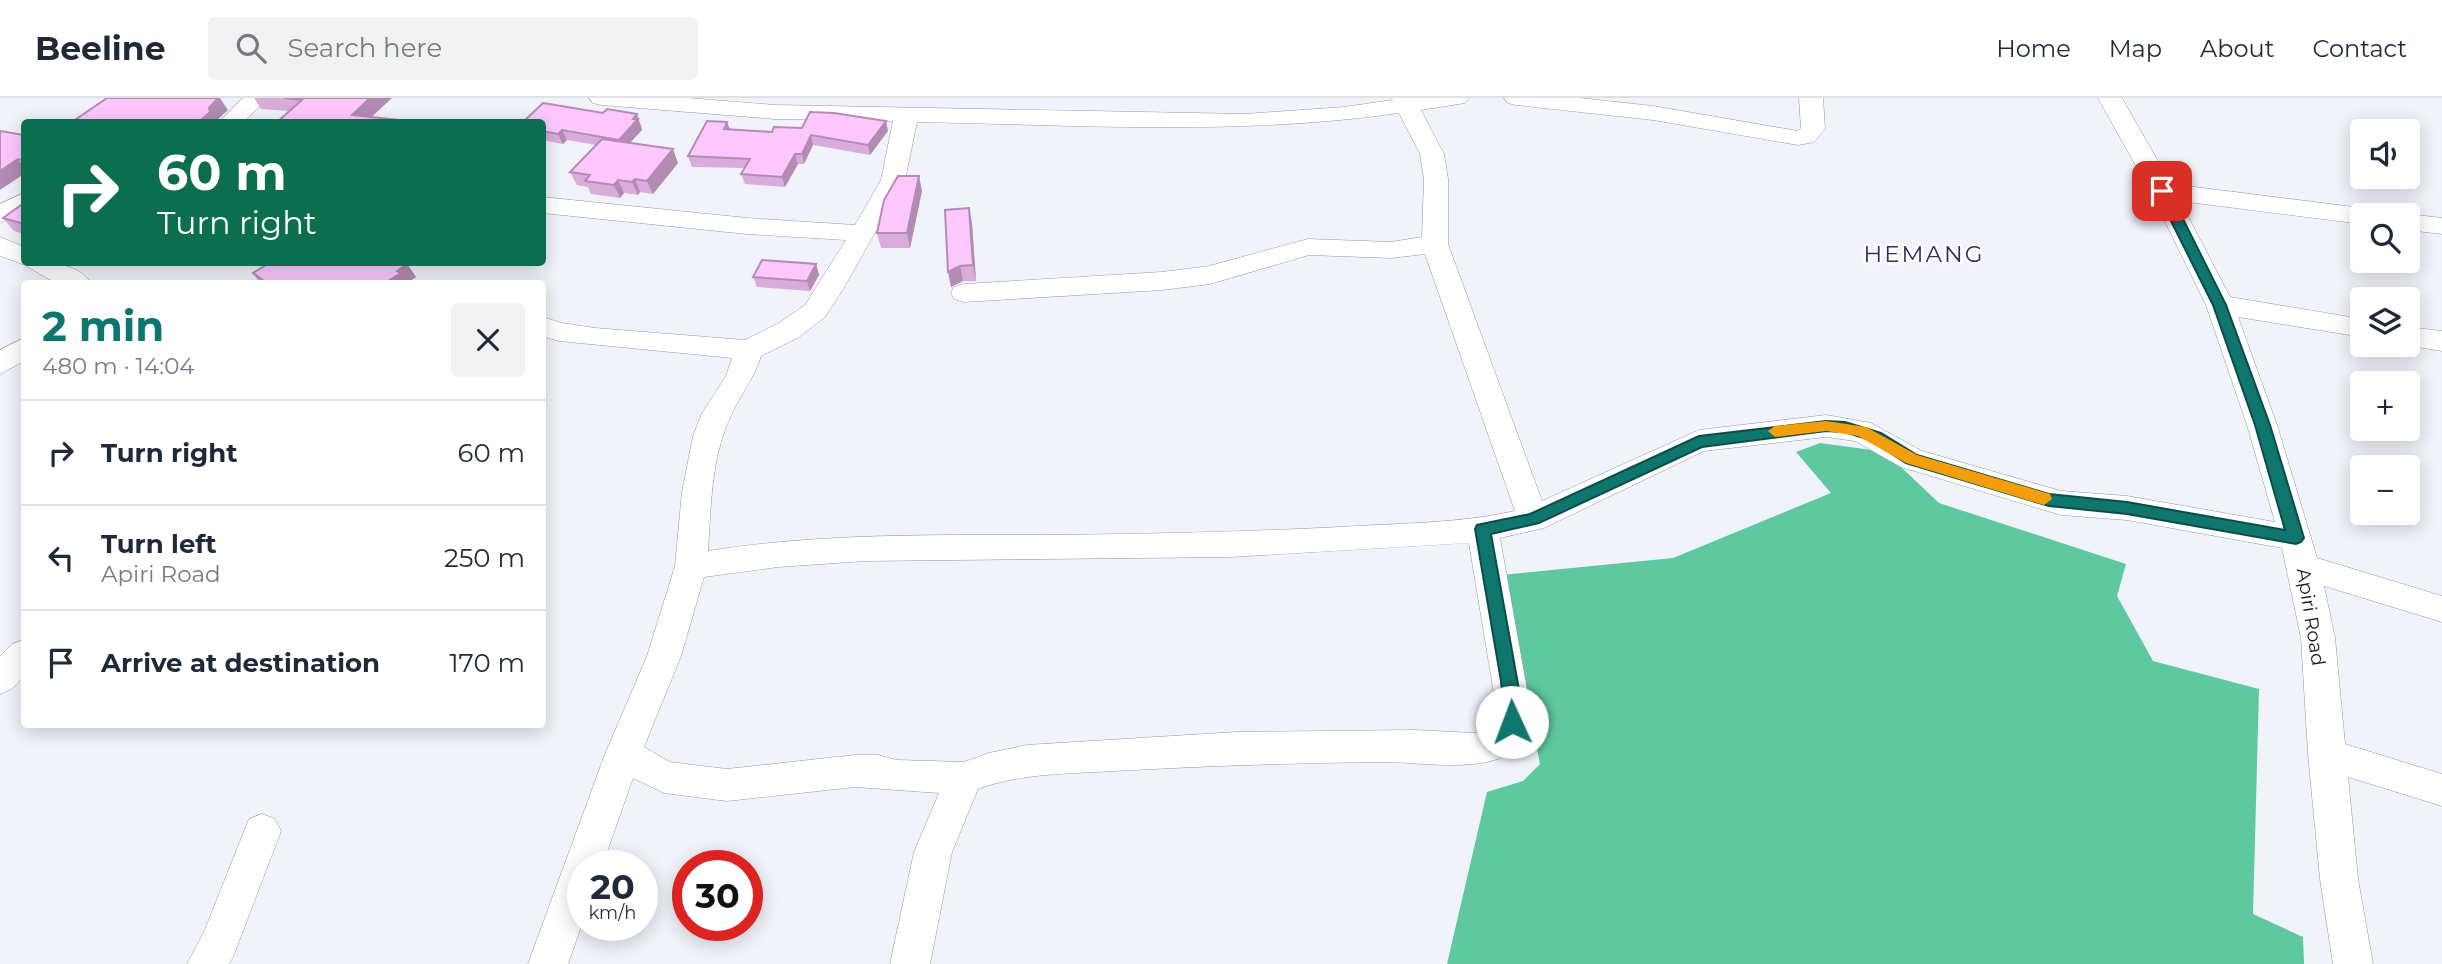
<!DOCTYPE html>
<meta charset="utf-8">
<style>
:root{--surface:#fff;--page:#f2f2f3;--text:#1f2937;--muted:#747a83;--line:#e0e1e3;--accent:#0f766e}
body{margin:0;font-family:Montserrat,sans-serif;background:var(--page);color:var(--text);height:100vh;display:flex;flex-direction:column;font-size:26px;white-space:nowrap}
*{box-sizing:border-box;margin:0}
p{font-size:23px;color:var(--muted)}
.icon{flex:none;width:38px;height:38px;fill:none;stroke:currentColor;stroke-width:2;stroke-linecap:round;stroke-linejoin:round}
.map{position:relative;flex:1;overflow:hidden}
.sheet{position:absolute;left:21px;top:182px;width:525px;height:448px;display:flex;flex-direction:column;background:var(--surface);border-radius:7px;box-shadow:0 4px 18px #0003}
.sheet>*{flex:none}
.banner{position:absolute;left:21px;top:21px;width:525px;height:147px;border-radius:7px;box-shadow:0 4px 18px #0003;background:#0b6e4f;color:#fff;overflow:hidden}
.buttons{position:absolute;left:2350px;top:21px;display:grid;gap:14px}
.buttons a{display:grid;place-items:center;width:70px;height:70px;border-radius:7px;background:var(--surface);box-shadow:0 4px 18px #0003;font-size:35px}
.speed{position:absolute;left:567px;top:752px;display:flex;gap:14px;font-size:35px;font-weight:700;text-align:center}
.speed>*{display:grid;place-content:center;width:91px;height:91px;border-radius:50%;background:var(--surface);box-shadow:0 4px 18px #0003;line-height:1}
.speed small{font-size:18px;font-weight:400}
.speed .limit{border:10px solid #d22;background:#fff;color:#111}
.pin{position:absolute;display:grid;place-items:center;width:60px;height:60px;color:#fff;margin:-30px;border-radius:14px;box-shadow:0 4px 10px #0006}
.me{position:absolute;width:77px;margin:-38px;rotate:358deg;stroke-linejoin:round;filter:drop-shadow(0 0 5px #0008)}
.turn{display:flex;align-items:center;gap:24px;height:147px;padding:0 21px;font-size:32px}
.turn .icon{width:91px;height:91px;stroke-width:2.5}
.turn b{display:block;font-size:49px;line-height:60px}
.round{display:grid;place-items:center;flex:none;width:74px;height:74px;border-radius:7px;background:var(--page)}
.summary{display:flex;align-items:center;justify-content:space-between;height:119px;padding:0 21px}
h1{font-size:42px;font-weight:700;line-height:52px;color:var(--accent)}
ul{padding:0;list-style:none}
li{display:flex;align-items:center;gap:21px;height:105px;padding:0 21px;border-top:2px solid var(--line)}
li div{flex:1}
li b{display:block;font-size:26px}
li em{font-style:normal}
header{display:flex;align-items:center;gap:42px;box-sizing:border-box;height:98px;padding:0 35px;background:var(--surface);border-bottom:2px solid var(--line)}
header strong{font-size:33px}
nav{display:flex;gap:38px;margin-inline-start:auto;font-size:24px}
.search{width:490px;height:63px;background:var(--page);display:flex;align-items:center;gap:18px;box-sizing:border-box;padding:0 24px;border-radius:7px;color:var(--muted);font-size:26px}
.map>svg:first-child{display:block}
</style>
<header>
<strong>Beeline</strong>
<div class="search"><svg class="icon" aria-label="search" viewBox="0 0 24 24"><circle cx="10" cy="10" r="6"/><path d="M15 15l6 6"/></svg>Search here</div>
<nav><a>Home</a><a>Map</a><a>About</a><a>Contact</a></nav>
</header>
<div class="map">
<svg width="2442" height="866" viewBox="0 0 2442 866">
<rect width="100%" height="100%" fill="#f1f3fa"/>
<path fill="#5ec89e" d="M 1820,345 L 1872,352 L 1901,369 L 1939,405 L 2126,466 L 2117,498 L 2153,563 L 2259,591 L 2253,816 L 2303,839 L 2304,866 L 1447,866 L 1487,694 L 1523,683 L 1540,666 L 1502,477 L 1673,460 L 1831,395 L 1796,354 Z"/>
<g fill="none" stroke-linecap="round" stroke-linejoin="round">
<defs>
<path id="minor" d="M 243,0 L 269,0 L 243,24 L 219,24 Z
M 589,0 L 688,0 L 775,7 L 1245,16 L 1344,9 L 1393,2 L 1391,0 L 1469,0 L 1465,5 L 1421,12 L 1444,56 L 1448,81 L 1448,146 L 1542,403 L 1699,332 L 1826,317 L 1871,325 L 1922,353 L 2061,393 L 2127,398 L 2275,424 L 2247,327 L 2206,207 L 2150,93 L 2098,0 L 2122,0 L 2171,86 L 2362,110 L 2371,112 L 2374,117 L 2362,117 L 2362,126 L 2180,103 L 2230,199 L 2362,221 L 2362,239 L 2238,219 L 2277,327 L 2317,460 L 2442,498 L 2442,524 L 2324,488 L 2335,540 L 2345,646 L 2442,676 L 2442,708 L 2348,679 L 2358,781 L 2373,866 L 2333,866 L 2320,781 L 2308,656 L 2301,540 L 2282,450 L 2127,422 L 2061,417 L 1901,369 L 1855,343 L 1826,339 L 1704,353 L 1544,430 L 1500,440 L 1531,614 C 1529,627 1520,647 1509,655 C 1481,675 1418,664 1384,664 C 1293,665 1204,668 1114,673 C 1068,676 1021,675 978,691 L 952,754 L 930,866 L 890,866 L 914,754 L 939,695 L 855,689 L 727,703 L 664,695 L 633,680 L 602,768 L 583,768 L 583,823 L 568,866 L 528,866 L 605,656 L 647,558 L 675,468 L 682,394 L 693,338 L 701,317 L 726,278 L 732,260 L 559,243 L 542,238 L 542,219 L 562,225 L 595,230 L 745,242 L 779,225 L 805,207 L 846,142 L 747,136 L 542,115 L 542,99 L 747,120 L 855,127 L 881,82 L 893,23 L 775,21 L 601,7 L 593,5 ZM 1399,15 L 1420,56 L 1424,81 L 1422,139 L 1391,144 L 1308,141 L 1209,168 L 1162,174 L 964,186 L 954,189 L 951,195 L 954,201 L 964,204 L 1162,192 L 1210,186 L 1309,157 L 1391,160 L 1425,156 L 1515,413 C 1457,426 1398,425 1340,429 C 1243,434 1145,436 1048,437 C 934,437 821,435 708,453 C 711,409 711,360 730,320 C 739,298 754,281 761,258 L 799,239 L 825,219 L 842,193 L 905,82 L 917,24 C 1078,27 1239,38 1399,15 ZM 1469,445 L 1497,614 L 1485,632 L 1475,635 L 1415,632 L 1236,634 L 1027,647 L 989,655 L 964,664 L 897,662 L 878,657 L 855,657 L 727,671 L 670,664 L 644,649 L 681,558 L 704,479 L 778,469 L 866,463 L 1230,459 Z
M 1504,0 L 1580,0 L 1653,8 L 1798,33 L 1801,30 L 1799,0 L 1823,0 L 1825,31 L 1814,44 L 1798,47 L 1653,22 L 1516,7 L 1508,5 Z
M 24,95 L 24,113 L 0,125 L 0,106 Z
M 2408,116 L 2442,120 L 2442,136 L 2408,132 L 2408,117 L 2403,117 Z
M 0,139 L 24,149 L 24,164 C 47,164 78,164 92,186 L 57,186 L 25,167 L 0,158 Z
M 2408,229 L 2442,233 L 2442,253 L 2405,247 L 2408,247 Z
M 24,240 L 24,263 L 0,276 L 0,252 Z
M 24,542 L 24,578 L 12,591 L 0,596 L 0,558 L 12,546 Z
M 262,716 L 275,721 L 281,733 L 233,859 L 229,866 L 187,866 L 204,834 L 249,721 Z"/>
</defs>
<use href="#minor" stroke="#95979d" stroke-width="1"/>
<use href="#minor" fill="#fff" fill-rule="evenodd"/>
</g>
<path fill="#daacdb" d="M 254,0 L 392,0 L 289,13 L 261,11 Z
M 542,24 L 641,26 L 642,32 L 630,45 L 678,65 L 653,96 L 640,94 L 638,97 L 624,95 L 620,100 L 591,96 L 588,89 L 577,87 L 570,74 L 596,47 L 567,42 L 563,46 L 542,42 Z
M 730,32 L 772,34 L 888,33 L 870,57 L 813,47 L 804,66 L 798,66 L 785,89 L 745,86 L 741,76 L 744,70 L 692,69 L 688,58 Z
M 922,93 L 910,150 L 881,150 L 877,135 Z
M 24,105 L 24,136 L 14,133 L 3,120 Z
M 972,125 L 976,183 L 963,183 L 951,189 Z
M 407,166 L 416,179 L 407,185 L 407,186 L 260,186 L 253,175 Z
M 816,166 L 819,177 L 810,193 L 757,189 L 753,179 Z"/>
<path fill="#b28cb2" d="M 218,0 L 220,0 L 228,12 L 217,22 L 218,24 L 199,24 L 209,10 Z
M 370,0 L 392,0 L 366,24 L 352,17 Z
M 637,16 L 642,32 L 623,52 L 619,42 L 633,21 Z
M 886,23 L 888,33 L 870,57 L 868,47 Z
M 727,24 L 731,34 L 724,31 Z
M 562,32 L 567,42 L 563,46 L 558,36 Z
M 811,37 L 813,47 L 804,66 L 802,56 Z
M 673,51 L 678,65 L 653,96 L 647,83 Z
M 795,56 L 798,66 L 785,89 L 782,79 Z
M 18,61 L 24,69 L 24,76 L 0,92 L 0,73 Z
M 919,78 L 922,93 L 910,150 L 907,135 Z
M 635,81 L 640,94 L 638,97 L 632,84 Z
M 618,82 L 624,95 L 620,100 L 614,87 Z
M 969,110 L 972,125 L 976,183 L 973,167 Z
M 407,166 L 416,179 L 407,185 L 407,186 L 383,186 L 397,173 Z
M 816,166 L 819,177 L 810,193 L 807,183 Z
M 960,168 L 963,183 L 951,189 L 948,174 Z"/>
<path fill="#fec8ff" stroke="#b28cb2" stroke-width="2" d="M 107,0 L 218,0 L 209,10 L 210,14 L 199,24 L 72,24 Z
M 284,0 L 370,0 L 352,17 L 418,24 L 277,24 L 302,2 Z
M 543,5 L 603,15 L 607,11 L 637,16 L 633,21 L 638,21 L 619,42 L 562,32 L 558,36 L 542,33 L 542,24 L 523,24 Z
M 810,14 L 834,15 L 886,23 L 868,47 L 811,37 L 802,56 L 795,56 L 782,79 L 741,76 L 750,61 L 688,58 L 707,23 L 727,24 L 724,31 L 772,34 L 774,29 L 802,30 Z
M 0,33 L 24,37 L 24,61 L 23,63 L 18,61 L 0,73 Z
M 602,41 L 673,51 L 647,83 L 635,81 L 632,84 L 618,82 L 614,87 L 585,83 L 590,77 L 570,74 Z
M 898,78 L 919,78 L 907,135 L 877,135 L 884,102 Z
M 24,105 L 24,126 L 3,120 Z
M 969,110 L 973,167 L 960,168 L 948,174 L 945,112 Z
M 762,162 L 816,166 L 807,183 L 753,179 Z
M 271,164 L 405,164 L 407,166 L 397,173 L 401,175 L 383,186 L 268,186 L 253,175 Z"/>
<path fill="#0f766e" stroke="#0a4d48" stroke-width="2" d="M 2162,89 L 2169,93 L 2226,207 L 2270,327 L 2304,440 L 2301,444 L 2296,446 L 2127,416 L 2049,408 L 1906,365 L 1870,342 L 1845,334 L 1826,333 L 1702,349 L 1539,425 L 1491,436 L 1523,614 L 1518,629 L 1512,631 L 1505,629 L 1501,583 L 1475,431 L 1477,427 L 1530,416 L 1699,338 L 1826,323 L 1845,324 L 1881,335 L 1917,357 L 2049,396 L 2127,404 L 2285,432 L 2255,327 L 2213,207 L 2156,93 Z"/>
<path fill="#f59e0b" d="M 1826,323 L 1866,329 L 1917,357 L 2050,396 L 2052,401 L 2044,407 L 1906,365 L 1858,338 L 1826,333 L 1775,339 L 1768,333 L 1775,328 Z"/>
<g text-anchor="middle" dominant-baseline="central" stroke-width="5" stroke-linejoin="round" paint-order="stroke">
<g font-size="19" fill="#1a1b1e" stroke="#fff">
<text transform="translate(2311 519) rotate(81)">Apiri Road</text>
</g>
<g font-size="23" letter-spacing="2" fill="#352a65" stroke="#fff">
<text x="1924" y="156">HEMANG</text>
</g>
</g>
</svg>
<div class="buttons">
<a><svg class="icon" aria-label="sound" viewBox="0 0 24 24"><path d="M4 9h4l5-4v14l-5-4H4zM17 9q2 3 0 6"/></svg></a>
<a><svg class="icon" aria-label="search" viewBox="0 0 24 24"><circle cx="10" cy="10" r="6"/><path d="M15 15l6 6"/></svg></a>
<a><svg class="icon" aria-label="layers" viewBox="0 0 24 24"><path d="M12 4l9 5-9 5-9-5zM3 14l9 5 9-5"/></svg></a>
<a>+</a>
<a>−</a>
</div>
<div class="speed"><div>20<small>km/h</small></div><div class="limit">30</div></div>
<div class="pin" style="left:2162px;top:93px;background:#d93025"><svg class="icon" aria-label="arrive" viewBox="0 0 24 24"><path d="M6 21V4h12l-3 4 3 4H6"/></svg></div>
<svg class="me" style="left:1512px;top:624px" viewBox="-20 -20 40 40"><circle r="19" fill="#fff"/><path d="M0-13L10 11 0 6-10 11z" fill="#0f766e"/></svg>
<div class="banner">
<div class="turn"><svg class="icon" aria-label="right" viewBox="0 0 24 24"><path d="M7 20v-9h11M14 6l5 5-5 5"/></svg><div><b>60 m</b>Turn right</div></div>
</div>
<section class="sheet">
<div class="summary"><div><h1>2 min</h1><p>480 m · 14:04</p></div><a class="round"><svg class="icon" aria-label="close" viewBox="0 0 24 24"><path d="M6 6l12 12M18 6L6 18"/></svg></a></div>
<ul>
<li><svg class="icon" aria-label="right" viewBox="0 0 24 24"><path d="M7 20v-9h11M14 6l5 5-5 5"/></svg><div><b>Turn right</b></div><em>60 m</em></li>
<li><svg class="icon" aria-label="left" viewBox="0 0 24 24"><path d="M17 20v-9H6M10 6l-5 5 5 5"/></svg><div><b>Turn left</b><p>Apiri Road</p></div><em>250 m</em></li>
<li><svg class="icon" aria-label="arrive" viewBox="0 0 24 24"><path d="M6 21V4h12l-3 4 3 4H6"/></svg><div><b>Arrive at destination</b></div><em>170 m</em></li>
</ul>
</section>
</div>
